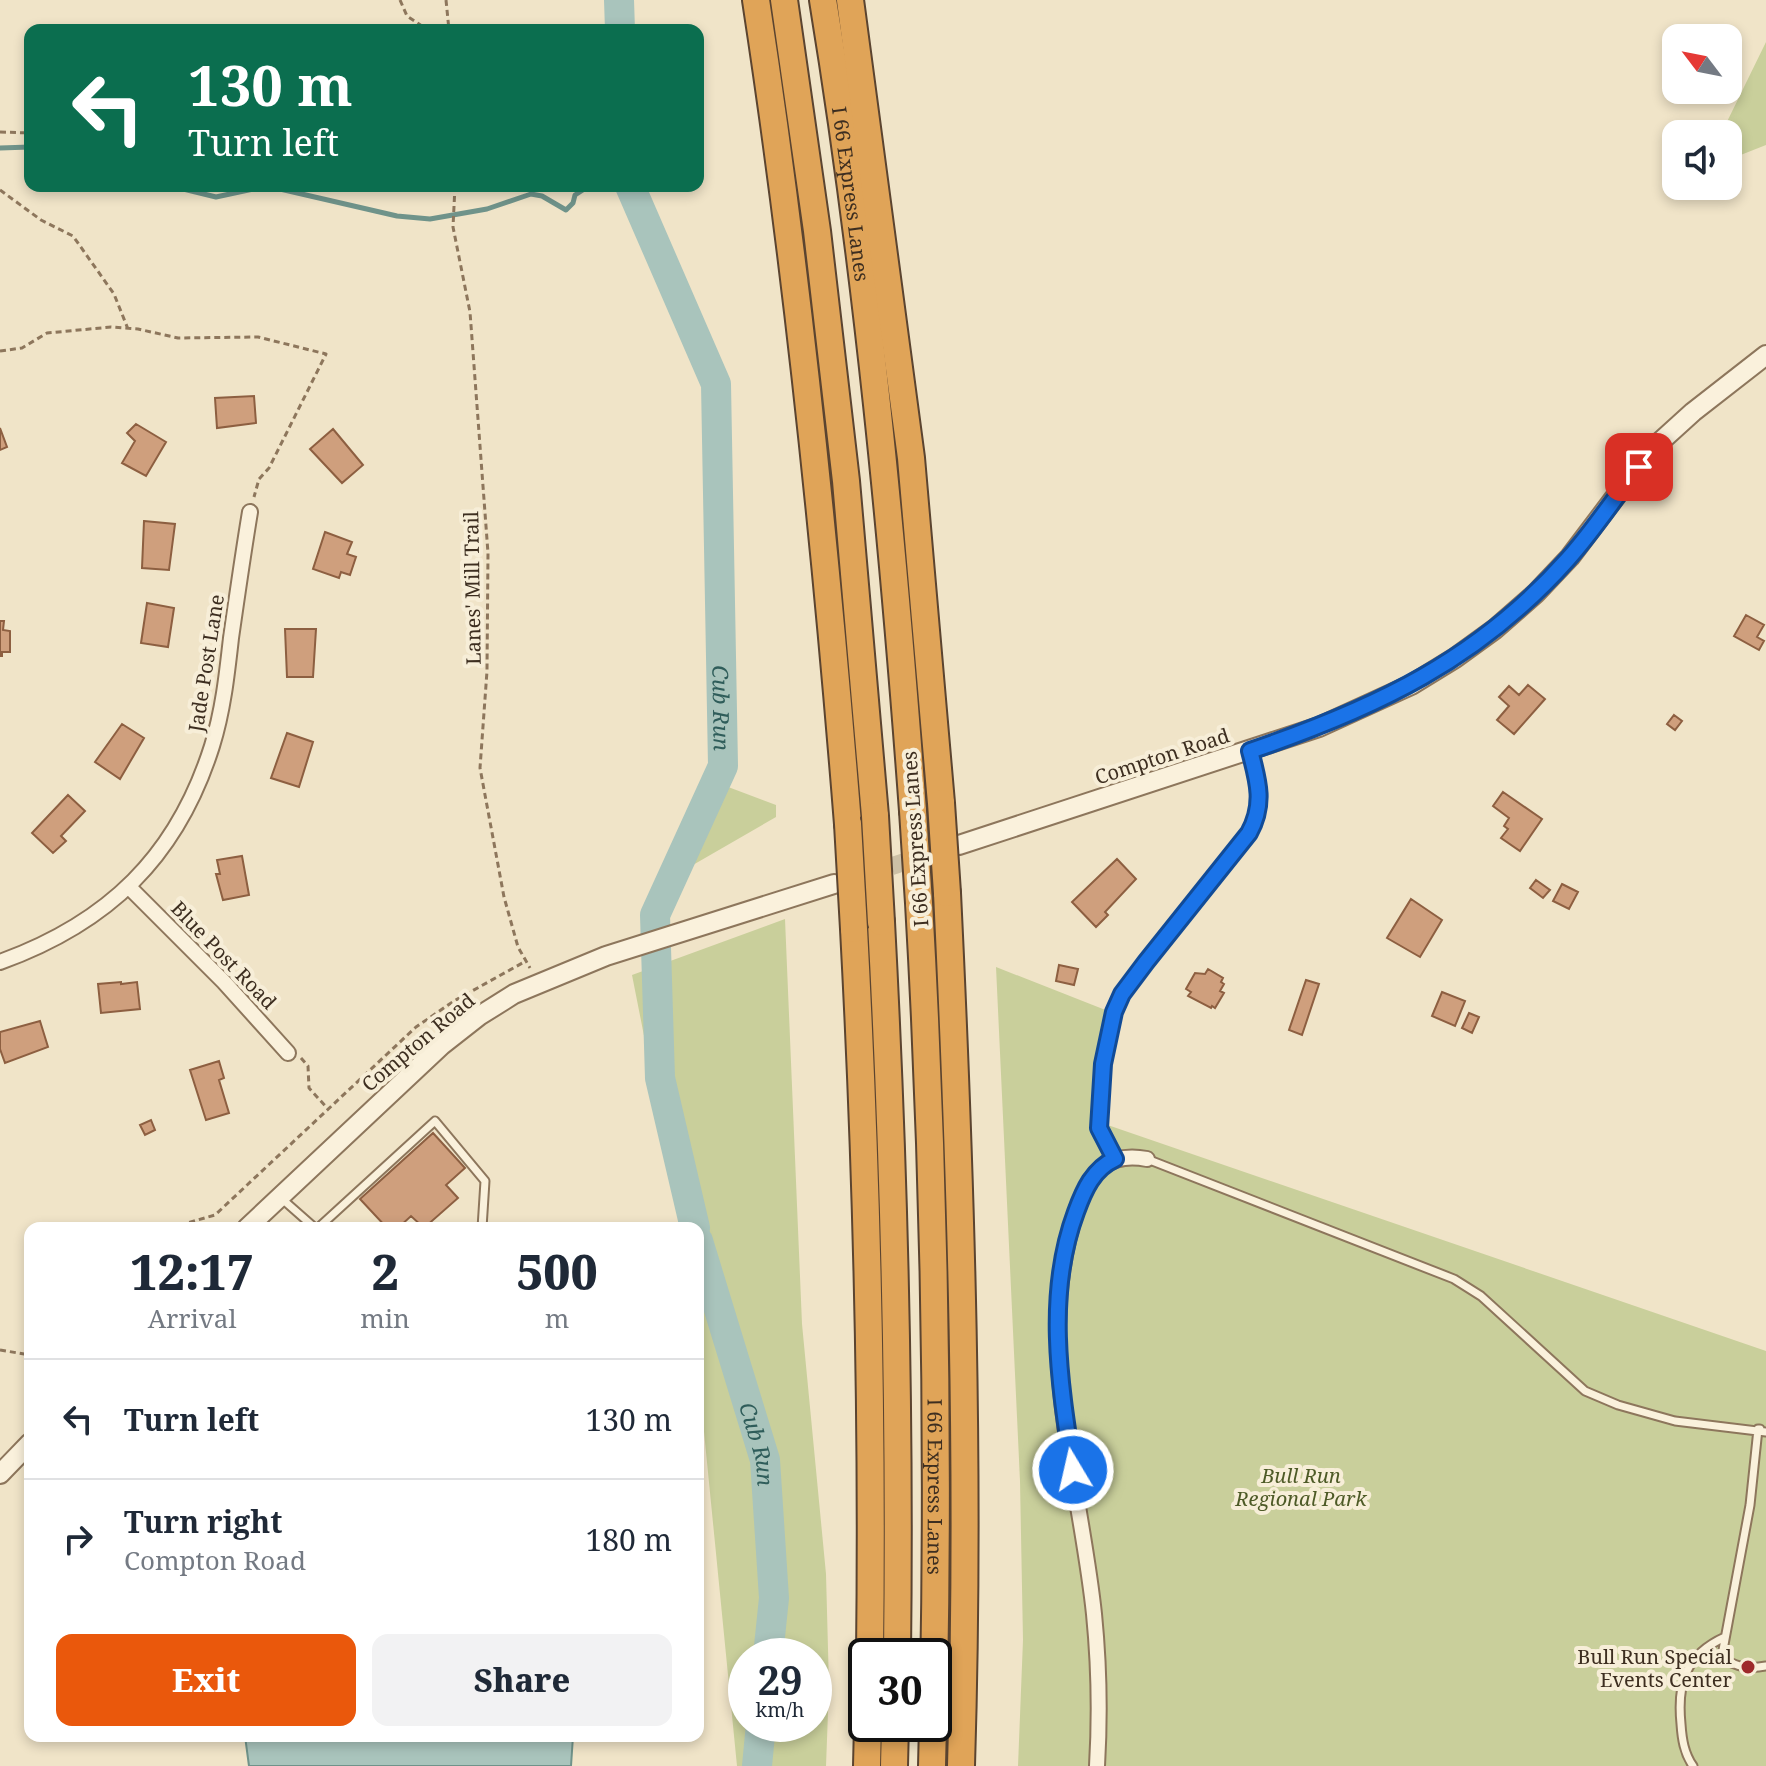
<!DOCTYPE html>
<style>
:root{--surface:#fff;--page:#f2f2f3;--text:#1f2937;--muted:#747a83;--line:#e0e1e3;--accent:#ea580c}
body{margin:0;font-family:"Noto Serif",serif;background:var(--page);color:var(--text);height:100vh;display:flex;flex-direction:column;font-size:30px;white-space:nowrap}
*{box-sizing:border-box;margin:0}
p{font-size:26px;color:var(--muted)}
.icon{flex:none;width:44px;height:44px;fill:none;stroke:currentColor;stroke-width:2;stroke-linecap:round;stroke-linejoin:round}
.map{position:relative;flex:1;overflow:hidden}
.panel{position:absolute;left:24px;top:1222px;width:680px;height:520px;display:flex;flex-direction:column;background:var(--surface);border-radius:16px;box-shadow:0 4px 12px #0003}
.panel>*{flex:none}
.hud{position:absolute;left:24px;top:24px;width:680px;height:168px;border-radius:16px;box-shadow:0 4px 12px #0003;background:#0b6e4f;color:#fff;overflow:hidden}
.needle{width:52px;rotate:302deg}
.buttons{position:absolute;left:1662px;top:24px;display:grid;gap:16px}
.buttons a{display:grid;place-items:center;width:80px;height:80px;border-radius:16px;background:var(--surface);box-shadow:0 4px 12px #0003;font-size:40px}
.speed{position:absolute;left:728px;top:1638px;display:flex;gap:16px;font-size:40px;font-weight:700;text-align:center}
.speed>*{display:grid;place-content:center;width:104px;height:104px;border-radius:50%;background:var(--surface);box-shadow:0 4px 12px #0003;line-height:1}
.speed small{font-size:20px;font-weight:400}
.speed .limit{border:4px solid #111;border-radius:12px;background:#fff;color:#111}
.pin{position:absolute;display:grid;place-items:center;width:68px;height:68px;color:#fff;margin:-34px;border-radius:16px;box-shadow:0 4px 12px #0006}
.me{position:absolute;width:88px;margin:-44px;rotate:351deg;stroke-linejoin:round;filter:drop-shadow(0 0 6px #0008)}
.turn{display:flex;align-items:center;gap:28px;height:168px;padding:0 32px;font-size:36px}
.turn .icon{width:104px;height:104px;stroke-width:2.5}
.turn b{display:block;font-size:56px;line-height:68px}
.eta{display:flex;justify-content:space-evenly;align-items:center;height:136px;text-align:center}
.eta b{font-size:48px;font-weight:800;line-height:56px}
.button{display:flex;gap:16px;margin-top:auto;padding:16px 32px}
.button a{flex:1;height:92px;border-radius:16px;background:var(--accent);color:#fff;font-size:32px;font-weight:800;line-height:92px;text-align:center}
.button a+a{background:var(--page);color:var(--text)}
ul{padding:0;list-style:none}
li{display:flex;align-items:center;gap:24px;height:120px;padding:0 32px;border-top:2px solid var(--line)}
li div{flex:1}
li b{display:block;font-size:30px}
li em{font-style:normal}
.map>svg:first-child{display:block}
</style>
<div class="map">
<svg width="1766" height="1766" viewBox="0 0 1766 1766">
<rect width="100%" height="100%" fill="#f0e4c8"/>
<path fill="#c9cf9b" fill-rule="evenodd" d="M 1766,42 L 1766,145 L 1728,160 L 1728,134 L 1721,134 Z
M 707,779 L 776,805 L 776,817 L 679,873 Z
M 785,919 L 802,1324 L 826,1574 L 829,1686 L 826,1766 L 737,1766 L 698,1371 L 698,1228 L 682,1228 L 632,975 ZM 746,1656 L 814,1656 L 814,1724 L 746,1724 Z
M 996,967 L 1108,1011 L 1092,1098 L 1096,1121 L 1766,1351 L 1766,1766 L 1018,1766 L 1023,1640 L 1020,1481 Z"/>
<path fill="#a9c4bc" stroke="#6f938a" stroke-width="2" d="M 245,1736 L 573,1736 L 571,1766 L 249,1766 Z"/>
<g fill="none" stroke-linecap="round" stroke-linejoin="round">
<path stroke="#6f938a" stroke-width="5" d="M 0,148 L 30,147
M 171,186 L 216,197 L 267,186 L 397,216 L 430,219 L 487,209 L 531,194 L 542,196 L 566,210 L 573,203 L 575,195 L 589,186"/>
<g stroke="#a9c4bc" stroke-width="30">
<path d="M 619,0 L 620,30"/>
<path id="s1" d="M 630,186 L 716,384 L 723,766 L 655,915 L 660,1078 L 695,1228"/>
<path id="s2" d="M 698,1241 L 765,1460 L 774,1598 L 768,1656"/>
<path d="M 757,1766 L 761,1724"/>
</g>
</g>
<path fill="#cf9f7d" stroke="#8d5f41" stroke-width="2" d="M 254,396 L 256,423 L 217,428 L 215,398 Z
M 136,424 L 166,442 L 146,476 L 122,463 L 135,441 L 127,433 Z
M 0,428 L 7,447 L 0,450 Z
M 333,429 L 363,465 L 342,483 L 310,449 Z
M 144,521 L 175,524 L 169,570 L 142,568 Z
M 325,532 L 352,542 L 347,554 L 356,557 L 350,575 L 341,572 L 339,578 L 313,569 Z
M 147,603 L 174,608 L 168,647 L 141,643 Z
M 1746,615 L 1764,625 L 1757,637 L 1764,641 L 1759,650 L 1734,636 Z
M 0,621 L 4,621 L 3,630 L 10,631 L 10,652 L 2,652 L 2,656 L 0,656 Z
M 285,629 L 316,629 L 313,677 L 287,677 Z
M 1528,685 L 1545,699 L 1514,734 L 1497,720 L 1509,706 L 1499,697 L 1509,686 L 1519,695 Z
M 1674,715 L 1682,721 L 1675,730 L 1667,724 Z
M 122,724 L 144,738 L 120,779 L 95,762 Z
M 287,733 L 313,742 L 299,787 L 271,778 Z
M 1503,792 L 1542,819 L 1520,851 L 1501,838 L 1508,829 L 1504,826 L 1509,818 L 1493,806 Z
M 68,795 L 85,811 L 61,836 L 66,841 L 53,853 L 32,833 Z
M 242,856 L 249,895 L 223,900 L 216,874 L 220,874 L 217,860 Z
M 1117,859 L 1136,879 L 1105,912 L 1108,915 L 1096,927 L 1072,902 Z
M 1536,880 L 1550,890 L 1543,898 L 1530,888 Z
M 1562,884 L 1578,892 L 1569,909 L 1553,901 Z
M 1411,899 L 1442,920 L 1420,957 L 1387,938 Z
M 1059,965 L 1078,969 L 1074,985 L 1056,981 Z
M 1208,969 L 1223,978 L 1221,982 L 1224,984 L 1220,991 L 1224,993 L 1215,1008 L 1212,1006 L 1211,1008 L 1188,996 L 1191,992 L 1186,989 L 1195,973 L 1205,974 Z
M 1306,980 L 1319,984 L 1302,1035 L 1289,1030 Z
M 121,982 L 121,984 L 137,982 L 140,1009 L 101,1013 L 98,984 Z
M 1442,992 L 1465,1001 L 1455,1026 L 1432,1016 Z
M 1469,1013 L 1479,1017 L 1472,1033 L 1462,1028 Z
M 40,1021 L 48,1047 L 5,1063 L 0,1049 L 0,1032 Z
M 219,1061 L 224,1078 L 219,1080 L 229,1113 L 206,1120 L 190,1070 Z
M 151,1120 L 155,1130 L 145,1135 L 140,1125 Z
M 433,1133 L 465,1168 L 446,1185 L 458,1198 L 424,1228 L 411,1216 L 398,1228 L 387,1228 L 360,1199 Z"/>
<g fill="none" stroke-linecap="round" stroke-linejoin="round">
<path stroke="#ccc0a6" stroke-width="18" stroke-dasharray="18 9" stroke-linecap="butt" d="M 840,883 L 926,855"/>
<defs>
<path id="service" d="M 1115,1159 L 1099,1128 L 1103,1064 L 1114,1012 L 1122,994 L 1146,962 L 1249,833 C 1265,804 1258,782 1250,752
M 1147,1159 L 1454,1279 L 1481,1296 L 1585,1391 L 1618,1405 L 1675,1421 L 1766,1432
M 281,1198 L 315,1228
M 318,1228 L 435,1121 L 485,1181 L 482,1228
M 1760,1429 L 1758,1429 L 1750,1505 L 1723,1650 L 1726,1660 C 1739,1668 1751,1669 1766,1666
M 1693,1766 C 1684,1753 1682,1739 1681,1724 C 1677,1684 1685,1655 1725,1637"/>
<path id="minor" d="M 129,887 L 224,982 L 288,1053
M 0,962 C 108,923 177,857 212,746 C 223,711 227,674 231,638 C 237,596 243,554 250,512
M 1097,1766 C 1100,1715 1099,1664 1094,1614 C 1080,1479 1030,1336 1079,1204 C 1092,1170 1109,1152 1147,1159"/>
<path id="tertiary" d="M 959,845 L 1319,727 L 1411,685 L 1455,658 L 1495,629 L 1536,593 L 1570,557 L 1650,451 L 1693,412 L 1766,355
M 247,1228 L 442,1045 L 479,1016 L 514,994 L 606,956 L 834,884
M 0,1474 L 30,1443"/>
<g id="motorway">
<path d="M 756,0 C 798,274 826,548 848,824"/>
<path d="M 784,0 L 817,231 L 846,481 L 875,816"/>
<path id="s3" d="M 823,0 C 867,268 893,540 913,811"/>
<path d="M 850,0 L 911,458 L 941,803"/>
<path d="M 947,893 C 961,1184 970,1475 961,1766"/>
<path id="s4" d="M 919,903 C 934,1163 939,1422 934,1682"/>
<path d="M 881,922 C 894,1166 900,1411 897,1656"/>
<path d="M 854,929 C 867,1171 873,1413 870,1656"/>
<path d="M 867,1766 L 868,1724"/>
<path d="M 894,1766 L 895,1724"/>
<path d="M 932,1766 L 933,1724"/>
</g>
</defs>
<use href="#service" stroke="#8d765c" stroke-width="11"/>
<use href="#minor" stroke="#8d765c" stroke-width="18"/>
<use href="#tertiary" stroke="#8d765c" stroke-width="22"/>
<use href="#motorway" stroke="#5b4430" stroke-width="30"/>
<path stroke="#8d765c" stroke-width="3" stroke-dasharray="6 4" stroke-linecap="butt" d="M 400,0 L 407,16 L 428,30
M 446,0 L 449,30
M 0,132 L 30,133
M 455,186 L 453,227 L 470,312 L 488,553 L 487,671 L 480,768 L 504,897 L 518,947 L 530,968
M 0,190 L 41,220 L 73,236 L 114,294 L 128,329
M 0,351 L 22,348 L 47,333 L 111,327 L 138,329 L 178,338 L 258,337 L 326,354 L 269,468 L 259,479 L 254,497
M 301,1058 L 308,1066 L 309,1088 L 328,1109
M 170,1228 L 215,1215 L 416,1027 L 454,1001 L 526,961
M 0,1350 L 30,1355"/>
<use href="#service" stroke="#faf1dc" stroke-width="7"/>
<use href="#minor" stroke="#faf1dc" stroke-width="14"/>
<use href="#tertiary" stroke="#faf1dc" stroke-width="18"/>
<use href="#motorway" stroke="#e0a458" stroke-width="26"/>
<defs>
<path id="motorway-bridge" d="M 941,803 L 947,893
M 913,811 L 919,903
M 875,816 L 881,922
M 848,824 L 854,929"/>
</defs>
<use href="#motorway-bridge" stroke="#5b4430" stroke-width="30" stroke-linecap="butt"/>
<use href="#motorway-bridge" stroke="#e0a458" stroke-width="26"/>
</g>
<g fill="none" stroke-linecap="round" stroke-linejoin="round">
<defs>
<path id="route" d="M 1073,1470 C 1060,1385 1045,1295 1076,1212 C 1084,1190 1093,1169 1115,1159 L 1099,1128 L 1103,1064 L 1114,1012 L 1122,994 L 1146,962 L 1249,833 C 1265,804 1258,781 1250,751 C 1376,708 1478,660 1568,559 C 1594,530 1615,497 1639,467"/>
</defs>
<use href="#route" stroke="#114b97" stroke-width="20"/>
<use href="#route" stroke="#1a73e8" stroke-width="14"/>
</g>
<circle fill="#9e2a2b" stroke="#f7eed8" stroke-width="3" cx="1748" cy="1667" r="8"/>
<g text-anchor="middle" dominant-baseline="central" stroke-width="8" stroke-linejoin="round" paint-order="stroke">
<g font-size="20" fill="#3d2e20" stroke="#f7eed8">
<text stroke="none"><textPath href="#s3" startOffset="196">I 66 Express Lanes</textPath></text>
<text transform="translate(472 588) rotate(-91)">Lanes' Mill Trail</text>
<text transform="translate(206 663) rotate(-81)">Jade Post Lane</text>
<text transform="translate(1162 756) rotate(-18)">Compton Road</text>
<text transform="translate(915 839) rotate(-94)">I 66 Express Lanes</text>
<text transform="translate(224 955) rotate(46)">Blue Post Road</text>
<text transform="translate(418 1042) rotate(-40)">Compton Road</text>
<text stroke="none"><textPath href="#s4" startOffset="584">I 66 Express Lanes</textPath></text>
</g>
<g font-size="20" font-style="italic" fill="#4d5a26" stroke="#f7eed8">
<text x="1301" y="1475">Bull Run<tspan x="1301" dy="23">Regional Park</tspan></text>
</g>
<g font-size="20" fill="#3d2e20" stroke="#f7eed8" text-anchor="end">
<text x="1732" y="1656">Bull Run Special<tspan x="1732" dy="23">Events Center</tspan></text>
</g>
<g font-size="22" font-style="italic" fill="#2f5d5a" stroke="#f7eed8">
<text stroke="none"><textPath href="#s1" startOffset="540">Cub Run</textPath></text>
<text stroke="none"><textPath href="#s2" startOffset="212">Cub Run</textPath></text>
</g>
</g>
</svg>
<div class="buttons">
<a><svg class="needle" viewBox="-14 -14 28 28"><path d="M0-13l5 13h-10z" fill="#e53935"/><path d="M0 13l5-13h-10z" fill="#747a83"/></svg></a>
<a><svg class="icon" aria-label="sound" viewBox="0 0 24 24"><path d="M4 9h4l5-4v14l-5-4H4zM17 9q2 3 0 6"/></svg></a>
</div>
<div class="speed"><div>29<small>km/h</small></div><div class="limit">30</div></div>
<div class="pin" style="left:1639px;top:467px;background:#d93025"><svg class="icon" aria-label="arrive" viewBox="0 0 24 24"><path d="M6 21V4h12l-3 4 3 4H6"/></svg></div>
<svg class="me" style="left:1073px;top:1470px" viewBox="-20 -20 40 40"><circle r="17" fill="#1a73e8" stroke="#fff" stroke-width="3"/><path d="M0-11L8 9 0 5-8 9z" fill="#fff"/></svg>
<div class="hud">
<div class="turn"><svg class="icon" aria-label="left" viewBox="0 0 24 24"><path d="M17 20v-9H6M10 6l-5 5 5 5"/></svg><div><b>130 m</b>Turn left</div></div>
</div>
<section class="panel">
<div class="eta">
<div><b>12:17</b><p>Arrival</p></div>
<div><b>2</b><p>min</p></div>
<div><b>500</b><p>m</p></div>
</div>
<ul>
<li><svg class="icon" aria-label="left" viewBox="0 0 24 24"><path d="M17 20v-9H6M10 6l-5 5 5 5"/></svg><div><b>Turn left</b></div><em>130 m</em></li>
<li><svg class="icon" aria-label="right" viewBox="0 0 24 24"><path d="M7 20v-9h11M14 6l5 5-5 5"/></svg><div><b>Turn right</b><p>Compton Road</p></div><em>180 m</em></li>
</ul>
<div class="button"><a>Exit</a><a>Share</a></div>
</section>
</div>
